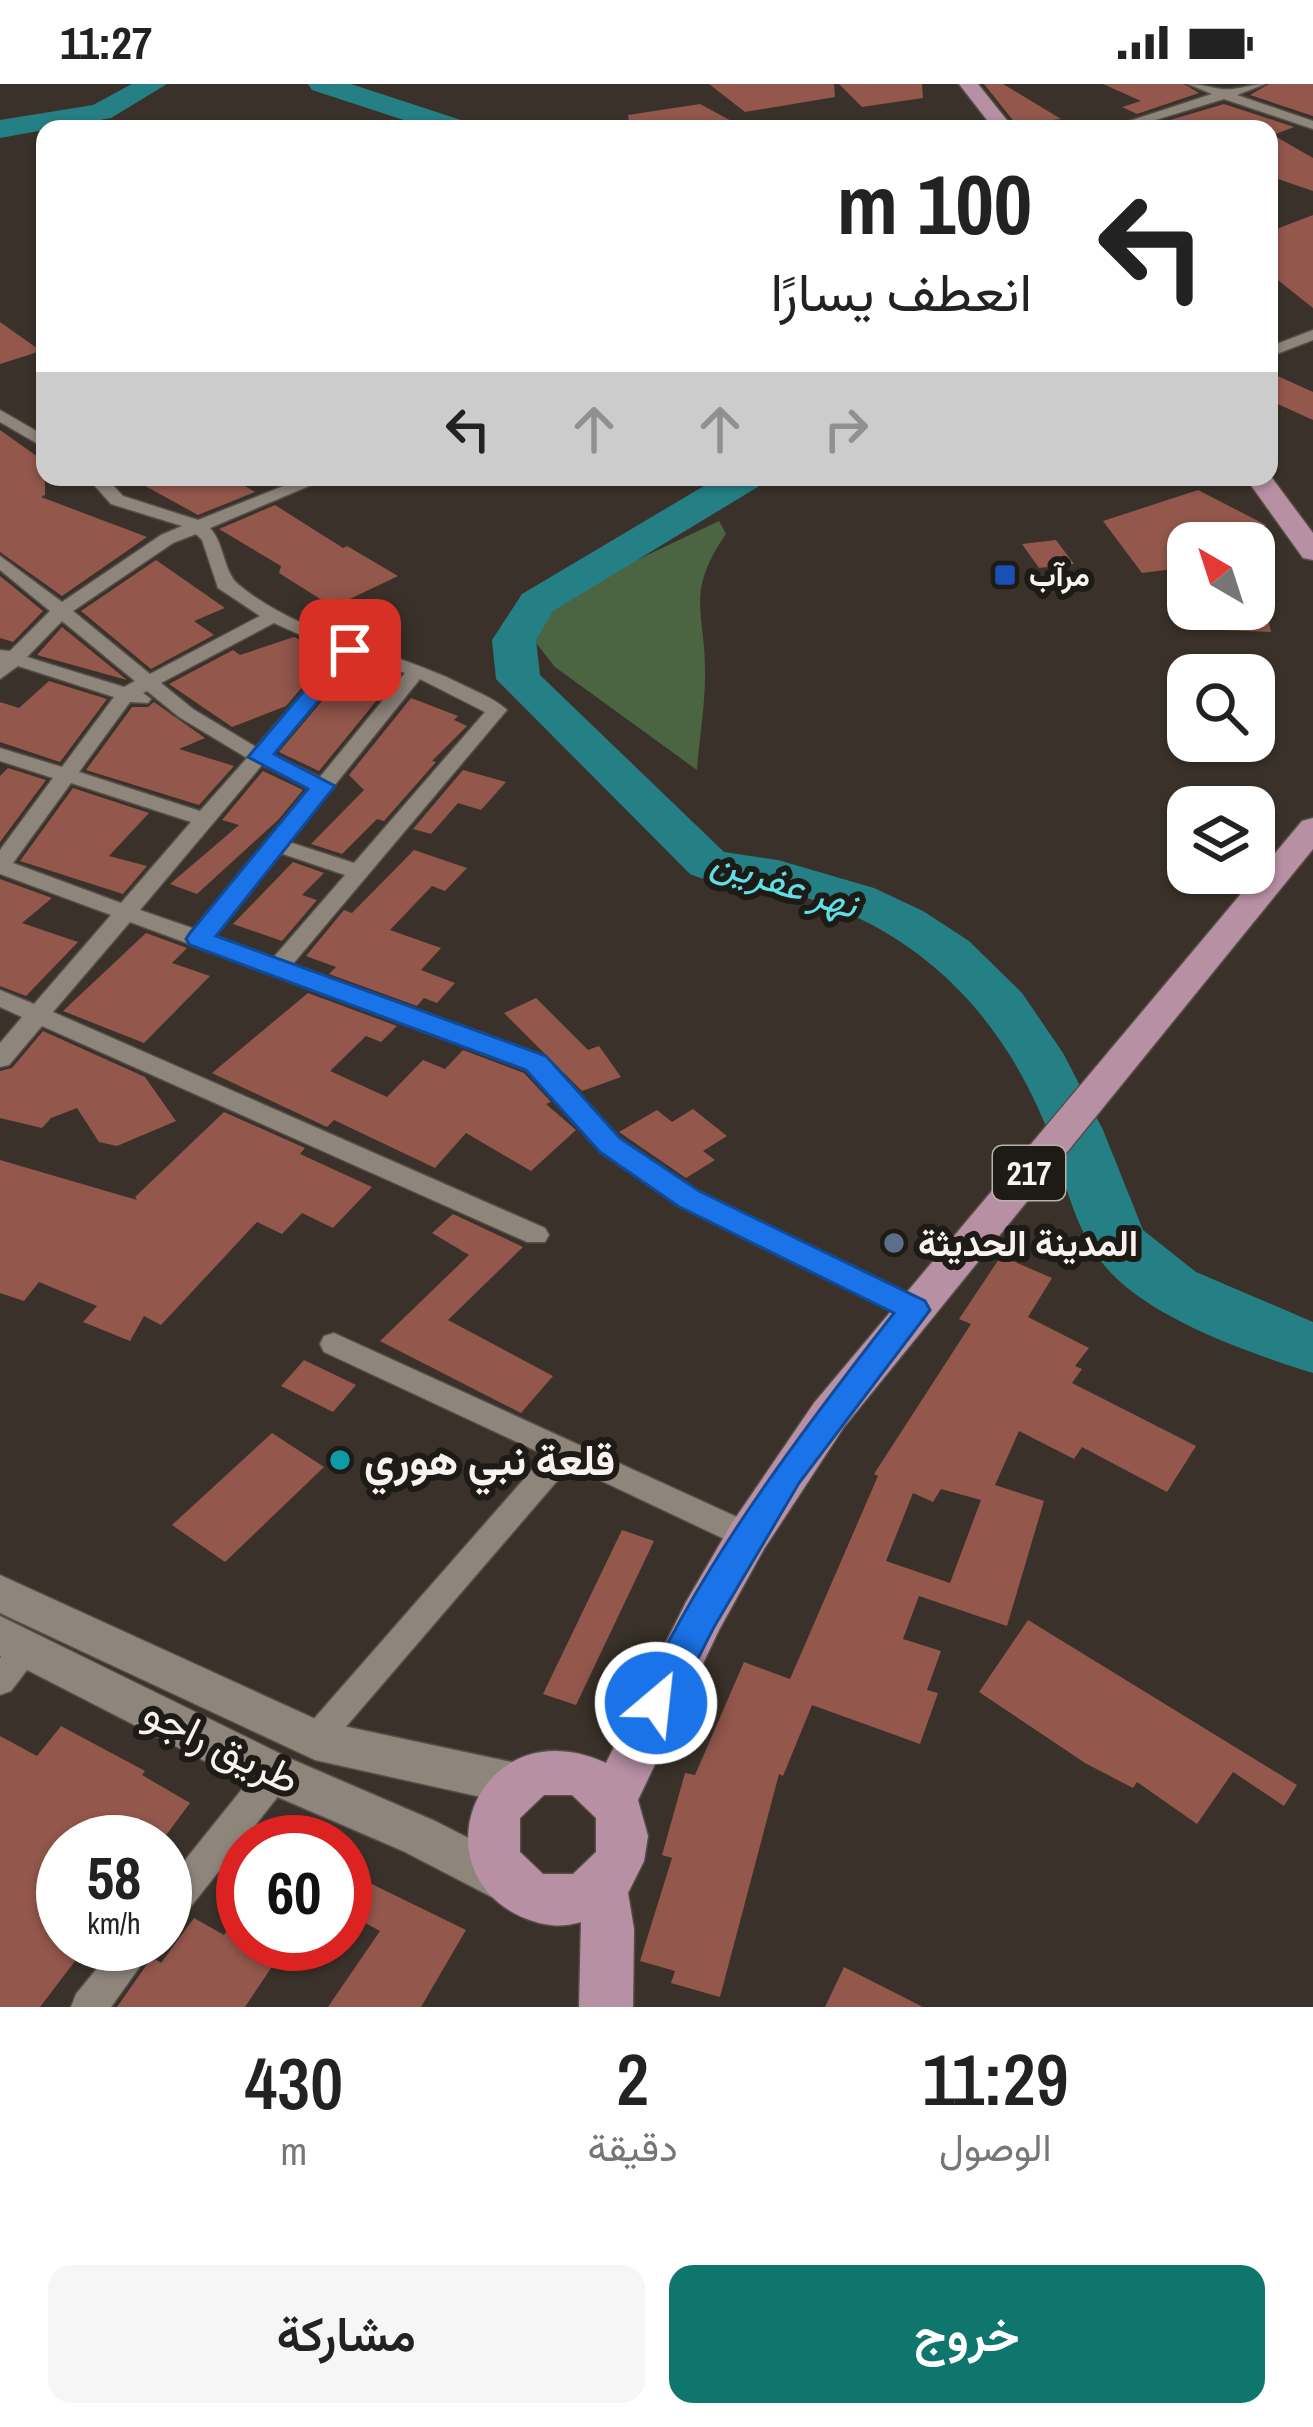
<!DOCTYPE html>
<html lang="ar">
<meta charset="utf-8">
<style>
:root{--surface:#fff;--page:#f6f6f6;--text:#222;--muted:#767676;--accent:#0f766e}
body{margin:0;font-family:"Archivo Narrow",Vazirmatn,sans-serif;background:var(--page);color:var(--text);direction:rtl;height:100vh;display:flex;flex-direction:column;font-size:45px;white-space:nowrap}
*{box-sizing:border-box;margin:0}
p{font-size:39px;color:var(--muted)}
.icon{flex:none;width:66px;height:66px;fill:none;stroke:currentColor;stroke-width:2;stroke-linecap:round;stroke-linejoin:round}
.map{position:relative;height:1923px;overflow:hidden;direction:ltr}
.drawer{display:flex;flex-direction:column;background:var(--surface);flex:1}
.drawer>*{flex:none}
.top-card{position:absolute;left:36px;top:36px;width:1242px;height:366px;border-radius:24px;box-shadow:0 3px 9px #0004;direction:rtl;background:#fff;color:var(--text);overflow:hidden}
.needle{width:78px;rotate:321deg}
.controls{position:absolute;left:1167px;top:438px;display:grid;gap:24px}
.controls a{display:grid;place-items:center;width:108px;height:108px;border-radius:24px;background:var(--surface);box-shadow:0 3px 9px #0004;font-size:60px}
.speed{position:absolute;left:36px;top:1731px;display:flex;gap:24px;font-size:60px;font-weight:700;text-align:center}
.speed>*{display:grid;place-content:center;width:156px;height:156px;border-radius:50%;background:var(--surface);box-shadow:0 3px 9px #0004;line-height:1}
.speed small{font-size:30px;font-weight:400}
.speed .limit{border:18px solid #d22;background:#fff;color:#111}
.pin{position:absolute;display:grid;place-items:center;width:102px;height:102px;color:#fff;margin:-51px;border-radius:24px;box-shadow:0 6px 18px #0006}
.me{position:absolute;width:132px;margin:-66px;rotate:28deg;stroke-linejoin:round;filter:drop-shadow(0 0 9px #0008)}
.turn{display:flex;align-items:center;gap:42px;height:252px;padding:0 48px;font-size:54px}
.turn .icon{width:156px;height:156px;stroke-width:2.5}
.turn b{display:block;font-size:84px;line-height:102px}
.lanes{display:flex;align-items:center;height:114px;padding:0 48px;background:#0003;justify-content:center;gap:60px;direction:ltr}
.lanes .off{opacity:.35}
.eta{display:flex;justify-content:space-evenly;align-items:center;height:204px;text-align:center}
.eta b{font-size:72px;font-weight:600;line-height:84px}
.cta{display:flex;gap:24px;margin-top:auto;padding:24px 48px}
.cta a{flex:1;height:138px;border-radius:24px;background:var(--accent);color:#fff;font-size:48px;font-weight:600;line-height:138px;text-align:center}
.cta a+a{background:var(--page);color:var(--text)}
.status{display:flex;justify-content:space-between;align-items:center;height:84px;padding:0 60px;background:var(--surface);direction:ltr}
.status svg{height:33px;fill:currentColor}
.map>svg:first-child{display:block}
</style>
<div class="status"><b>11:27</b><svg viewBox="0 0 49 12"><path d="M0 12V9h3v3zM5 12V6h3v6zM10 12V3h3v9zM15 12V0h3v12zM26 1h20v11H26zM47 4h2v5h-2z"/></svg></div>
<div class="map">
<svg width="1313" height="1923" viewBox="0 0 1313 1923">
<rect width="100%" height="100%" fill="#3a322a"/>
<path fill="#4b6542" d="M 719,437 L 726,450 C 684,511 706,527 705,592 C 705,624 699,655 697,686 L 555,583 L 533,555 L 542,521 Z"/>
<g fill="none" stroke-linecap="round" stroke-linejoin="round">
<path fill="#248084" fill-rule="evenodd" d="M 132,0 L 167,0 L 111,34 L 0,54 L 0,36 L 93,21 Z
M 308,0 L 351,0 L 470,39 L 475,45 L 431,45 L 312,6 Z
M 719,393 L 766,393 L 761,401 L 553,527 L 536,556 L 540,591 L 724,768 L 778,776 L 874,804 L 923,827 L 969,857 L 1022,909 L 1063,969 L 1103,1046 L 1143,1146 L 1196,1188 L 1313,1238 L 1313,1289 C 1249,1269 1147,1234 1104,1181 C 1076,1147 1067,1104 1054,1064 C 1030,995 990,930 934,883 C 891,846 834,818 779,807 C 749,800 719,803 690,790 L 496,595 L 492,556 L 522,510 Z"/>
</g>
<path fill="#93574c" fill-rule="evenodd" d="M 709,0 L 834,0 L 835,13 L 745,28 Z
M 839,0 L 922,0 L 923,14 L 862,23 Z
M 984,0 L 1003,0 L 1061,35 L 1016,40 Z
M 1103,0 L 1184,0 L 1199,9 L 1137,30 L 1122,23 L 1141,17 Z
M 1269,0 L 1313,0 L 1313,32 L 1250,11 Z
M 700,20 L 746,45 L 630,45 L 628,31 Z
M 1224,20 L 1294,43 L 1273,51 L 1313,74 L 1313,107 L 1269,92 L 1269,45 L 1174,45 L 1160,39 Z
M 1313,131 L 1313,224 L 1269,189 L 1269,148 Z
M 0,238 L 41,267 L 0,280 Z
M 1269,288 L 1313,308 L 1313,336 L 1269,316 Z
M 0,346 L 45,378 L 45,411 L 41,413 L 147,453 L 62,512 L 0,468 Z
M 129,393 L 230,393 L 255,408 L 198,431 Z
M 1198,406 L 1266,441 L 1253,447 L 1276,459 L 1188,459 L 1188,483 L 1142,489 L 1103,437 Z
M 275,421 L 343,464 L 347,462 L 398,492 L 333,523 L 279,489 L 281,482 L 219,445 Z
M 1056,456 L 1074,480 L 1039,484 L 1022,460 Z
M 156,476 L 225,524 L 194,537 L 214,551 L 151,585 L 81,527 Z
M 0,492 L 43,527 L 13,558 L 0,554 Z
M 1199,525 L 1266,525 L 1271,548 L 1198,545 Z
M 62,543 L 127,596 L 37,571 Z
M 294,553 L 330,570 L 308,582 L 318,585 L 286,622 L 232,643 L 169,600 L 233,566 L 240,571 Z
M 343,592 L 386,605 L 319,687 L 279,668 Z
M 49,597 L 107,615 L 60,678 L 0,658 L 0,618 L 19,624 Z
M 411,614 L 458,632 L 454,636 L 467,642 L 432,677 L 436,678 L 384,737 L 377,735 L 342,770 L 311,760 L 364,706 L 349,691 Z
M 154,618 L 205,654 L 179,665 L 234,682 L 199,721 L 86,686 L 132,623 L 148,623 Z
M 8,684 L 46,696 L 0,758 L 0,692 Z
M 463,686 L 506,698 L 481,726 L 458,719 L 431,750 L 413,745 Z
M 263,687 L 303,706 L 278,736 L 197,810 L 170,800 L 239,741 L 222,736 Z
M 73,704 L 149,729 L 109,772 L 147,782 L 123,810 L 20,777 Z
M 414,766 L 467,784 L 445,807 L 432,802 L 390,846 L 441,864 L 421,886 L 455,899 L 437,919 L 424,914 L 417,922 L 329,890 L 336,883 L 306,872 L 344,826 L 352,829 Z
M 293,778 L 324,789 L 302,811 L 317,816 L 282,857 L 233,840 Z
M 0,795 L 52,814 L 22,839 L 78,858 L 26,912 L 0,902 Z
M 146,849 L 187,864 L 172,879 L 210,892 L 144,959 L 63,927 Z
M 308,909 L 397,942 L 381,958 L 366,952 L 330,987 L 387,1013 L 423,976 L 445,985 L 463,966 L 524,989 L 551,1018 L 546,1020 L 576,1046 L 531,1087 L 466,1049 L 435,1084 L 334,1036 L 327,1043 L 212,989 Z
M 536,914 L 588,966 L 599,962 L 621,993 L 582,1007 L 504,929 Z
M 43,947 L 145,993 L 176,1037 L 117,1062 L 99,1058 L 77,1024 L 51,1034 L 42,1044 L 0,1034 L 0,987 L 12,984 Z
M 693,1025 L 727,1052 L 703,1067 L 715,1076 L 686,1094 L 619,1048 L 657,1026 L 672,1038 Z
M 224,1028 L 305,1064 L 300,1070 L 372,1103 L 333,1144 L 302,1129 L 282,1150 L 257,1138 L 161,1241 L 144,1232 L 130,1257 L 83,1238 L 97,1222 L 39,1198 L 24,1217 L 0,1209 L 0,1076 L 137,1116 L 135,1113 Z
M 453,1130 L 523,1163 L 448,1236 L 553,1292 L 521,1329 L 380,1257 L 469,1171 L 432,1149 Z
M 1001,1172 L 1052,1194 L 1028,1233 L 1089,1264 L 1075,1282 L 1082,1285 L 1072,1299 L 1196,1362 L 1167,1408 L 1082,1363 L 1074,1375 L 1019,1347 L 995,1401 L 1044,1417 L 1007,1542 L 919,1512 L 903,1555 L 941,1567 L 927,1606 L 938,1609 L 920,1660 L 812,1621 L 783,1692 L 779,1690 L 720,1913 L 671,1899 L 675,1887 L 640,1877 L 672,1774 L 662,1771 L 685,1689 L 695,1691 L 744,1578 L 790,1595 L 878,1392 L 874,1390 L 971,1240 L 959,1235 ZM 941,1405 L 981,1416 L 950,1499 L 886,1477 L 913,1409 L 933,1418 Z
M 304,1276 L 356,1301 L 333,1328 L 281,1302 Z
M 272,1349 L 324,1383 L 225,1478 L 172,1441 Z
M 622,1446 L 654,1457 L 576,1621 L 543,1610 Z
M 1028,1536 L 1297,1701 L 1284,1722 L 1233,1688 L 1197,1740 L 1137,1698 L 1133,1704 L 1085,1679 L 979,1608 Z
M 61,1642 L 145,1687 L 142,1691 L 190,1719 L 161,1758 L 63,1758 L 63,1860 L 88,1860 L 40,1923 L 0,1923 L 0,1652 L 37,1672 Z
M 345,1787 L 466,1846 L 421,1923 L 328,1923 L 380,1847 L 345,1828 Z
M 243,1823 L 243,1860 L 287,1860 L 245,1923 L 117,1923 L 152,1873 L 161,1879 L 194,1834 L 224,1851 Z
M 844,1883 L 923,1923 L 825,1923 Z"/>
<g fill="none" stroke-linecap="round" stroke-linejoin="round">
<defs>
<path id="street" d="M 1188,0 C 1200,0 1209,3 1221,5 C 1234,7 1251,0 1265,0 L 1237,11 L 1313,37 L 1313,45 L 1224,15 L 1126,45 L 1105,45 L 1212,10 Z
M 1313,246 L 1313,256 L 1269,273 L 1269,263 Z
M 0,326 L 45,352 L 45,364 L 0,338 Z
M 87,393 L 105,393 L 123,412 L 198,436 L 306,393 L 330,393 L 210,444 C 225,460 223,488 239,501 C 302,553 387,564 459,599 C 475,607 494,614 507,626 L 292,881 L 545,973 L 619,1055 L 698,1107 L 925,1218 L 929,1225 L 925,1232 L 915,1235 L 905,1232 L 680,1121 L 601,1067 L 527,985 L 130,838 L 53,928 L 545,1144 L 549,1151 L 545,1158 L 527,1158 L 42,942 L 9,981 L 0,983 L 0,959 L 22,933 L 0,923 L 0,906 L 34,920 L 111,831 L 0,790 L 0,766 L 53,694 L 0,677 L 0,664 L 62,683 L 114,613 L 18,582 L 0,595 L 0,566 L 10,567 L 50,527 L 0,486 L 0,472 L 62,518 L 161,451 L 182,442 L 111,420 ZM 196,450 L 202,456 L 218,504 L 260,532 L 150,590 L 73,527 L 173,459 ZM 62,537 L 135,597 L 124,603 L 27,573 ZM 274,539 L 338,568 L 256,663 L 193,625 L 161,599 ZM 354,573 L 405,589 L 320,693 L 272,670 ZM 420,595 L 485,628 L 354,779 L 289,758 ZM 147,607 L 179,633 L 247,674 L 200,727 L 79,688 L 130,618 L 148,619 L 151,615 L 143,609 ZM 262,681 L 310,704 L 195,845 L 140,826 ZM 71,699 L 191,738 L 121,819 L 13,779 ZM 280,769 L 345,791 L 273,874 L 213,852 Z
M 334,1249 L 759,1443 L 763,1452 L 759,1461 L 748,1465 L 737,1461 L 570,1382 L 326,1666 L 315,1671 L 304,1666 L 299,1656 L 304,1646 L 545,1371 L 324,1268 L 320,1260 L 324,1252 Z
M 28,1550 L 39,1554 L 44,1564 L 11,1607 L 0,1611 L 0,1574 L 17,1554 Z
M 275,1675 L 287,1679 L 291,1690 L 287,1701 L 177,1840 L 165,1845 L 165,1801 L 263,1679 Z
M 117,1860 L 156,1860 L 111,1923 L 71,1923 L 76,1910 Z"/>
<path id="secondary" d="M 0,1491 L 320,1637 L 521,1680 L 537,1686 L 544,1701 L 537,1716 L 521,1722 L 315,1676 L 0,1529 Z
M 0,1532 L 291,1675 L 435,1737 L 528,1784 L 534,1800 L 528,1816 L 511,1823 L 403,1767 L 259,1705 L 0,1572 Z"/>
<path id="primary" d="M 959,0 L 978,0 L 1014,45 L 994,45 Z
M 1269,390 L 1313,449 L 1313,476 L 1303,474 L 1245,393 Z
M 1313,734 L 1313,765 L 844,1343 L 764,1465 L 719,1546 L 638,1716 L 648,1752 L 644,1777 L 628,1809 L 634,1845 L 633,1923 L 579,1923 L 581,1838 C 561,1844 546,1842 527,1835 C 413,1790 478,1621 606,1679 L 686,1518 L 732,1439 L 814,1319 L 1302,737 ZM 544,1711 L 572,1711 L 596,1734 L 596,1768 L 573,1790 L 543,1790 L 520,1768 L 520,1734 Z"/>
</defs>
<use href="#street" stroke="#554e47" stroke-width="3"/>
<use href="#secondary" stroke="#554e47" stroke-width="3"/>
<use href="#primary" stroke="#554e47" stroke-width="3"/>
<use href="#street" fill="#8e857b" fill-rule="evenodd"/>
<use href="#secondary" fill="#8e857b" fill-rule="evenodd"/>
<use href="#primary" fill="#b890a4" fill-rule="evenodd"/>
</g>
<path fill="#1a73e8" stroke="#114b97" stroke-width="3" d="M 350,560 L 361,566 L 274,670 L 335,702 L 216,852 L 546,972 L 620,1054 L 699,1107 L 925,1217 L 930,1226 L 799,1399 L 714,1543 L 669,1631 L 656,1636 L 644,1631 L 638,1619 C 704,1476 798,1352 894,1229 L 678,1122 L 600,1068 L 526,986 L 190,861 L 186,855 L 190,849 L 308,705 L 248,673 L 342,562 Z"/>
<rect fill="#1a4fb4" stroke="#1e1b17" stroke-width="4.5" x="993" y="479" width="24" height="24" rx="6"/>
<circle fill="#5c6f8a" stroke="#1e1b17" stroke-width="4.5" cx="894" cy="1159" r="12"/>
<circle fill="#0f9aa8" stroke="#1e1b17" stroke-width="4.5" cx="340" cy="1376" r="12"/>
<g text-anchor="middle" dominant-baseline="central" stroke-width="12" stroke-linejoin="round" paint-order="stroke">
<g font-size="30" font-weight="bold" fill="#f8f3ee" stroke="#1e1b17" text-anchor="start">
<text x="1029" y="491">مرآب</text>
</g>
<rect fill="#1e1b17" stroke="#b7b2ae" stroke-width="3" x="993" y="1062" width="72" height="54" rx="9"/>
<g font-size="33" font-weight="bold" fill="#f8f3ee">
<text x="1029" y="1089">217</text>
</g>
<g font-size="36" font-weight="bold" fill="#f8f3ee" stroke="#1e1b17" text-anchor="start">
<text x="918" y="1159">المدينة الحديثة</text>
</g>
<g font-size="39" font-style="italic" fill="#5fdfe6" stroke="#1e1b17">
<text transform="translate(785 798) rotate(18)">نهر عفرين</text>
</g>
<g font-size="42" font-weight="bold" fill="#f8f3ee" stroke="#1e1b17" text-anchor="start">
<text x="364" y="1376">قلعة نبي هوري</text>
</g>
<g font-size="42" fill="#f8f3ee" stroke="#1e1b17">
<text transform="translate(222 1661) rotate(26)">طريق راجو</text>
</g>
</g>
</svg>
<div class="controls">
<a><svg class="needle" viewBox="-14 -14 28 28"><path d="M0-13l5 13h-10z" fill="#e53935"/><path d="M0 13l5-13h-10z" fill="#767676"/></svg></a>
<a><svg class="icon" aria-label="search" viewBox="0 0 24 24"><circle cx="10" cy="10" r="6"/><path d="M15 15l6 6"/></svg></a>
<a><svg class="icon" aria-label="layers" viewBox="0 0 24 24"><path d="M12 4l9 5-9 5-9-5zM3 14l9 5 9-5"/></svg></a>
</div>
<div class="speed"><div>58<small>km/h</small></div><div class="limit">60</div></div>
<div class="pin" style="left:350px;top:566px;background:#d93025"><svg class="icon" aria-label="arrive" viewBox="0 0 24 24"><path d="M6 21V4h12l-3 4 3 4H6"/></svg></div>
<svg class="me" style="left:656px;top:1619px" viewBox="-20 -20 40 40"><circle r="17" fill="#1a73e8" stroke="#fff" stroke-width="3"/><path d="M0-11L8 9 0 5-8 9z" fill="#fff"/></svg>
<div class="top-card">
<div class="turn"><svg class="icon" aria-label="left" viewBox="0 0 24 24"><path d="M17 20v-9H6M10 6l-5 5 5 5"/></svg><div><b>100 m</b>انعطف يسارًا</div></div>
<div class="lanes"><svg class="icon" aria-label="left" viewBox="0 0 24 24"><path d="M17 20v-9H6M10 6l-5 5 5 5"/></svg><svg class="icon off" aria-label="ahead" viewBox="0 0 24 24"><path d="M12 20V5M6 11l6-6 6 6"/></svg><svg class="icon off" aria-label="ahead" viewBox="0 0 24 24"><path d="M12 20V5M6 11l6-6 6 6"/></svg><svg class="icon off" aria-label="right" viewBox="0 0 24 24"><path d="M7 20v-9h11M14 6l5 5-5 5"/></svg></div>
</div>
</div>
<section class="drawer">
<div class="eta">
<div><b>11:29</b><p>الوصول</p></div>
<div><b>2</b><p>دقيقة</p></div>
<div><b>430</b><p>m</p></div>
</div>
<div class="cta"><a>خروج</a><a>مشاركة</a></div>
</section>
